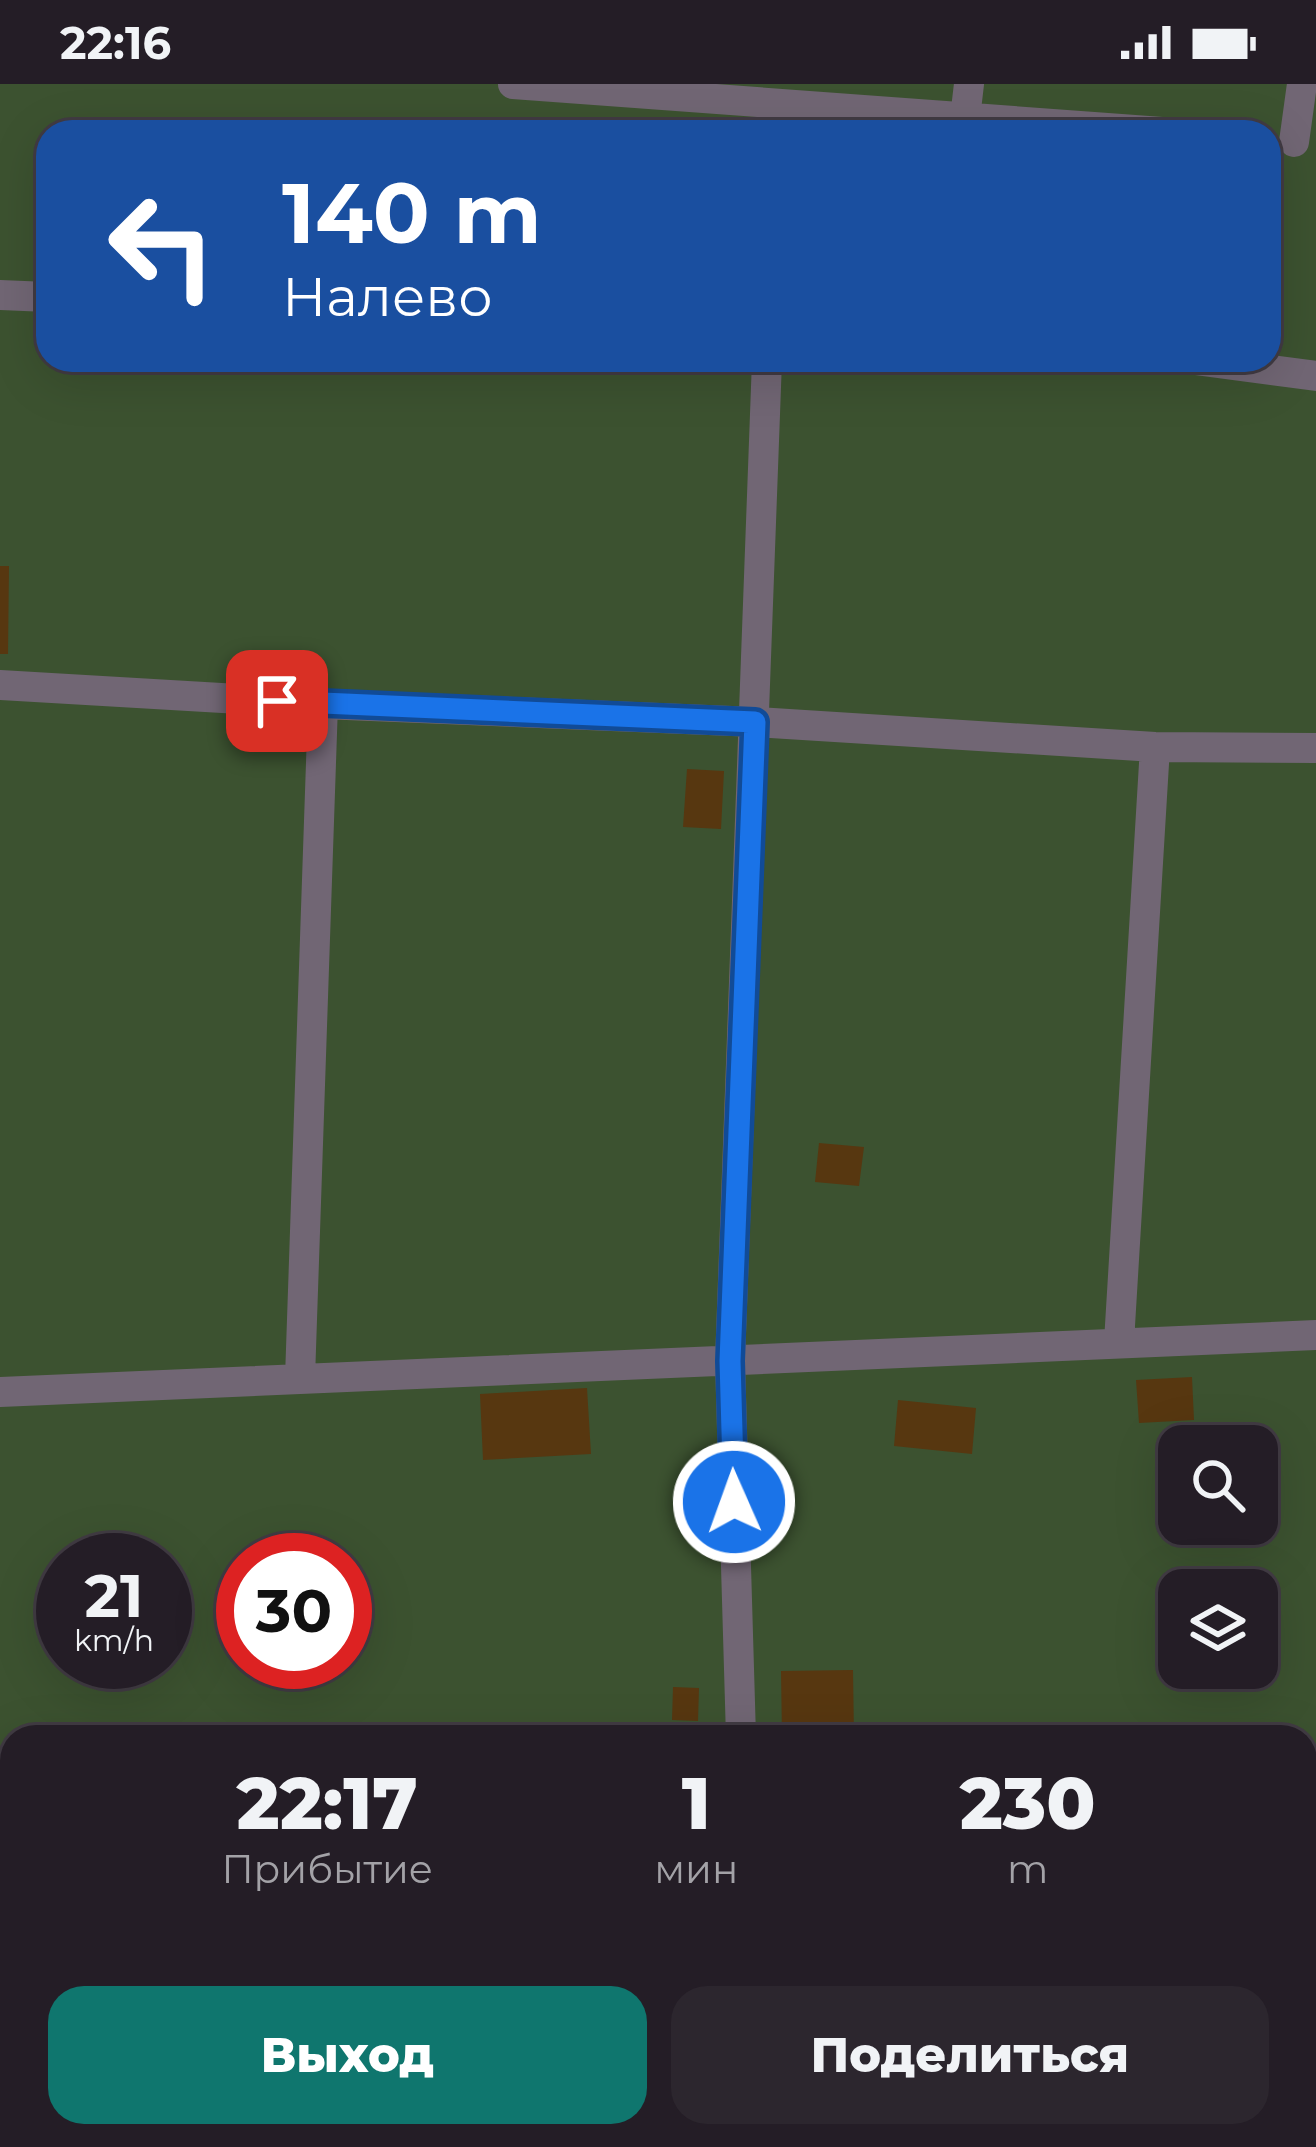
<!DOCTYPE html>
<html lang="ru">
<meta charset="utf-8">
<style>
:root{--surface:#241d26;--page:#2c262e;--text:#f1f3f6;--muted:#a3a2a7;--line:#413b43;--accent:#0f766e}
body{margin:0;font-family:Montserrat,sans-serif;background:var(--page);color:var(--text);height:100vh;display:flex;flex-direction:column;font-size:45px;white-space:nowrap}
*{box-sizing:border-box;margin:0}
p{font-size:39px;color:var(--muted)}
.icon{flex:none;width:66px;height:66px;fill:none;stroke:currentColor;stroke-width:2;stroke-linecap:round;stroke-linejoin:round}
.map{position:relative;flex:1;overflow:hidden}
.sheet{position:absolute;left:0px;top:1641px;width:1317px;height:423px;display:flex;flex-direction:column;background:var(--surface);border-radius:36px 36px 0 0;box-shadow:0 12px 48px #0002,0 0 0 3px var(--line)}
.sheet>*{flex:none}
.guide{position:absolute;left:36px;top:36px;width:1245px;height:252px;border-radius:36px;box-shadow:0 12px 48px #0002,0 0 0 3px var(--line);background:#1a4fa0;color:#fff;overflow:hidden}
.tools{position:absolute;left:1158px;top:1341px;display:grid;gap:24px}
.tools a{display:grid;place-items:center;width:120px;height:120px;border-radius:24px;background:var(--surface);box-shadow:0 12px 48px #0002,0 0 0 3px var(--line);font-size:60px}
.speed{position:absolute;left:36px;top:1449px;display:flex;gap:24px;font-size:60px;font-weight:700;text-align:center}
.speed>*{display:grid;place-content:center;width:156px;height:156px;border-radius:50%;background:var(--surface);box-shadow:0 12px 48px #0002,0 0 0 3px var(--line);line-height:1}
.speed small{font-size:30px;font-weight:400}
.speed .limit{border:18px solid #d22;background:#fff;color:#111}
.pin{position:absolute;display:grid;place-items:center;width:102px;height:102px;color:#fff;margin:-51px;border-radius:24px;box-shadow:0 6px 18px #0006}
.me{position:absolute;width:132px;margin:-66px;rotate:358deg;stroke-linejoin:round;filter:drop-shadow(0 0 9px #0008)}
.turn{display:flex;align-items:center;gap:42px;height:252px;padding:0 48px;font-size:54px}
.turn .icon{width:156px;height:156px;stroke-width:2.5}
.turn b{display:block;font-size:84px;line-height:102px}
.eta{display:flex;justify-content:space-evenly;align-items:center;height:204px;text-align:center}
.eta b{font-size:72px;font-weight:800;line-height:84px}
.cta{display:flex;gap:24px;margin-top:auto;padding:24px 48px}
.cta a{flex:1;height:138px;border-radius:36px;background:var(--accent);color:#fff;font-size:48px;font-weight:800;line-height:138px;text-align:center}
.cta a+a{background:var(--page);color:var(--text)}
.status{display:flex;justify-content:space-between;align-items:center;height:84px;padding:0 60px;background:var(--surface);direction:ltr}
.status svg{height:33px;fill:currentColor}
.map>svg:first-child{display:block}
</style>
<div class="status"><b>22:16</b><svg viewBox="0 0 49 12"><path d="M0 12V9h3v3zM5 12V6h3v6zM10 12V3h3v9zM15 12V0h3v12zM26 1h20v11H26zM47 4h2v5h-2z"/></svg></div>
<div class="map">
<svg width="1316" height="2063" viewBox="0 0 1316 2063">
<rect width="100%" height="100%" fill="#302733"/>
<path fill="#3c5230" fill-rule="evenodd" d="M 0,0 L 1316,0 L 1316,2053 L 1209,2063 L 0,2063 ZM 48,48 L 1269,48 L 1269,276 L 48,276 ZM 1179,1362 L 1257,1362 L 1257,1440 L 1179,1440 ZM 63,1476 L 165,1476 L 165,1578 L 63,1578 ZM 243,1476 L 345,1476 L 345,1578 L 243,1578 ZM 1179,1506 L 1257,1506 L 1257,1584 L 1179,1584 ZM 12,1653 L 1305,1653 L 1305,2052 L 12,2052 Z"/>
<path fill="#573710" d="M 0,482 L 9,482 L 8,570 L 0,570 Z
M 687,685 L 724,687 L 721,745 L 683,743 Z
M 819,1059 L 864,1063 L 859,1102 L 815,1098 Z
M 1192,1293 L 1194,1336 L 1139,1339 L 1136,1296 Z
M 587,1304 L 591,1370 L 483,1376 L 480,1310 Z
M 898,1316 L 976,1324 L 972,1370 L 894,1362 Z
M 853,1586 L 854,1653 L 782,1653 L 781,1587 Z
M 673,1603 L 699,1604 L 698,1637 L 672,1636 Z
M 554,2052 L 598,2052 L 598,2063 L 555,2063 Z"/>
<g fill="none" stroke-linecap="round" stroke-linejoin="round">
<path stroke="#716674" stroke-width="15" d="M 116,2052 L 117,2063"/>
<path stroke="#716674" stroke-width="30" d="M 513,0 L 1162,48
M 965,34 L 969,0
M 1294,58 L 1302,0
M 0,211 L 48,213
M 1195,276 L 1316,292
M 0,601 L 323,620 L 756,638 L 1155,663 L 1316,664
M 1119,1258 L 1155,663
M 300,1294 L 323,620
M 0,1308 L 1316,1251
M 741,1653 L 730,1277 L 767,276
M 1305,1701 L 1316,1701
M 0,1754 L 12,1754
M 1305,2046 L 1316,2046
M 746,2052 L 746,2063
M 1150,2063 L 1215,2052"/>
</g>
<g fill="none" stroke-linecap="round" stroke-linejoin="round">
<defs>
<path id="route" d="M 277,617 L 755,638 L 730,1277 L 734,1418"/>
</defs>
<use href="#route" stroke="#114b97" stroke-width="30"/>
<use href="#route" stroke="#1a73e8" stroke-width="21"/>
</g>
</svg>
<div class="tools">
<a><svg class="icon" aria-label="search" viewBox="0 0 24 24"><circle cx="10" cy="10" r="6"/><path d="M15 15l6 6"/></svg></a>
<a><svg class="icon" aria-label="layers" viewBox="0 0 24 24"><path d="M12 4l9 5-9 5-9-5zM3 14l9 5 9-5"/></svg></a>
</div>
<div class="speed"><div>21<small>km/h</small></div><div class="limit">30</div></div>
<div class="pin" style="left:277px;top:617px;background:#d93025"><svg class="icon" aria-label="arrive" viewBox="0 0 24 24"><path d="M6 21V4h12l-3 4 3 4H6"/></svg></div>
<svg class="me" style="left:734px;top:1418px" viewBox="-20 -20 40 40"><circle r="17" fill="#1a73e8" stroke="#fff" stroke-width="3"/><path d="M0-11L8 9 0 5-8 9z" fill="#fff"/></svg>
<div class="guide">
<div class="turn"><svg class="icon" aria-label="left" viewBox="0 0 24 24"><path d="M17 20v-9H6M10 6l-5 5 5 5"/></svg><div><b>140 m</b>Налево</div></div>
</div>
<section class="sheet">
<div class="eta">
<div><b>22:17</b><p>Прибытие</p></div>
<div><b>1</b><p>мин</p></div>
<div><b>230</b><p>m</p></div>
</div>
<div class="cta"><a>Выход</a><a>Поделиться</a></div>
</section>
</div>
